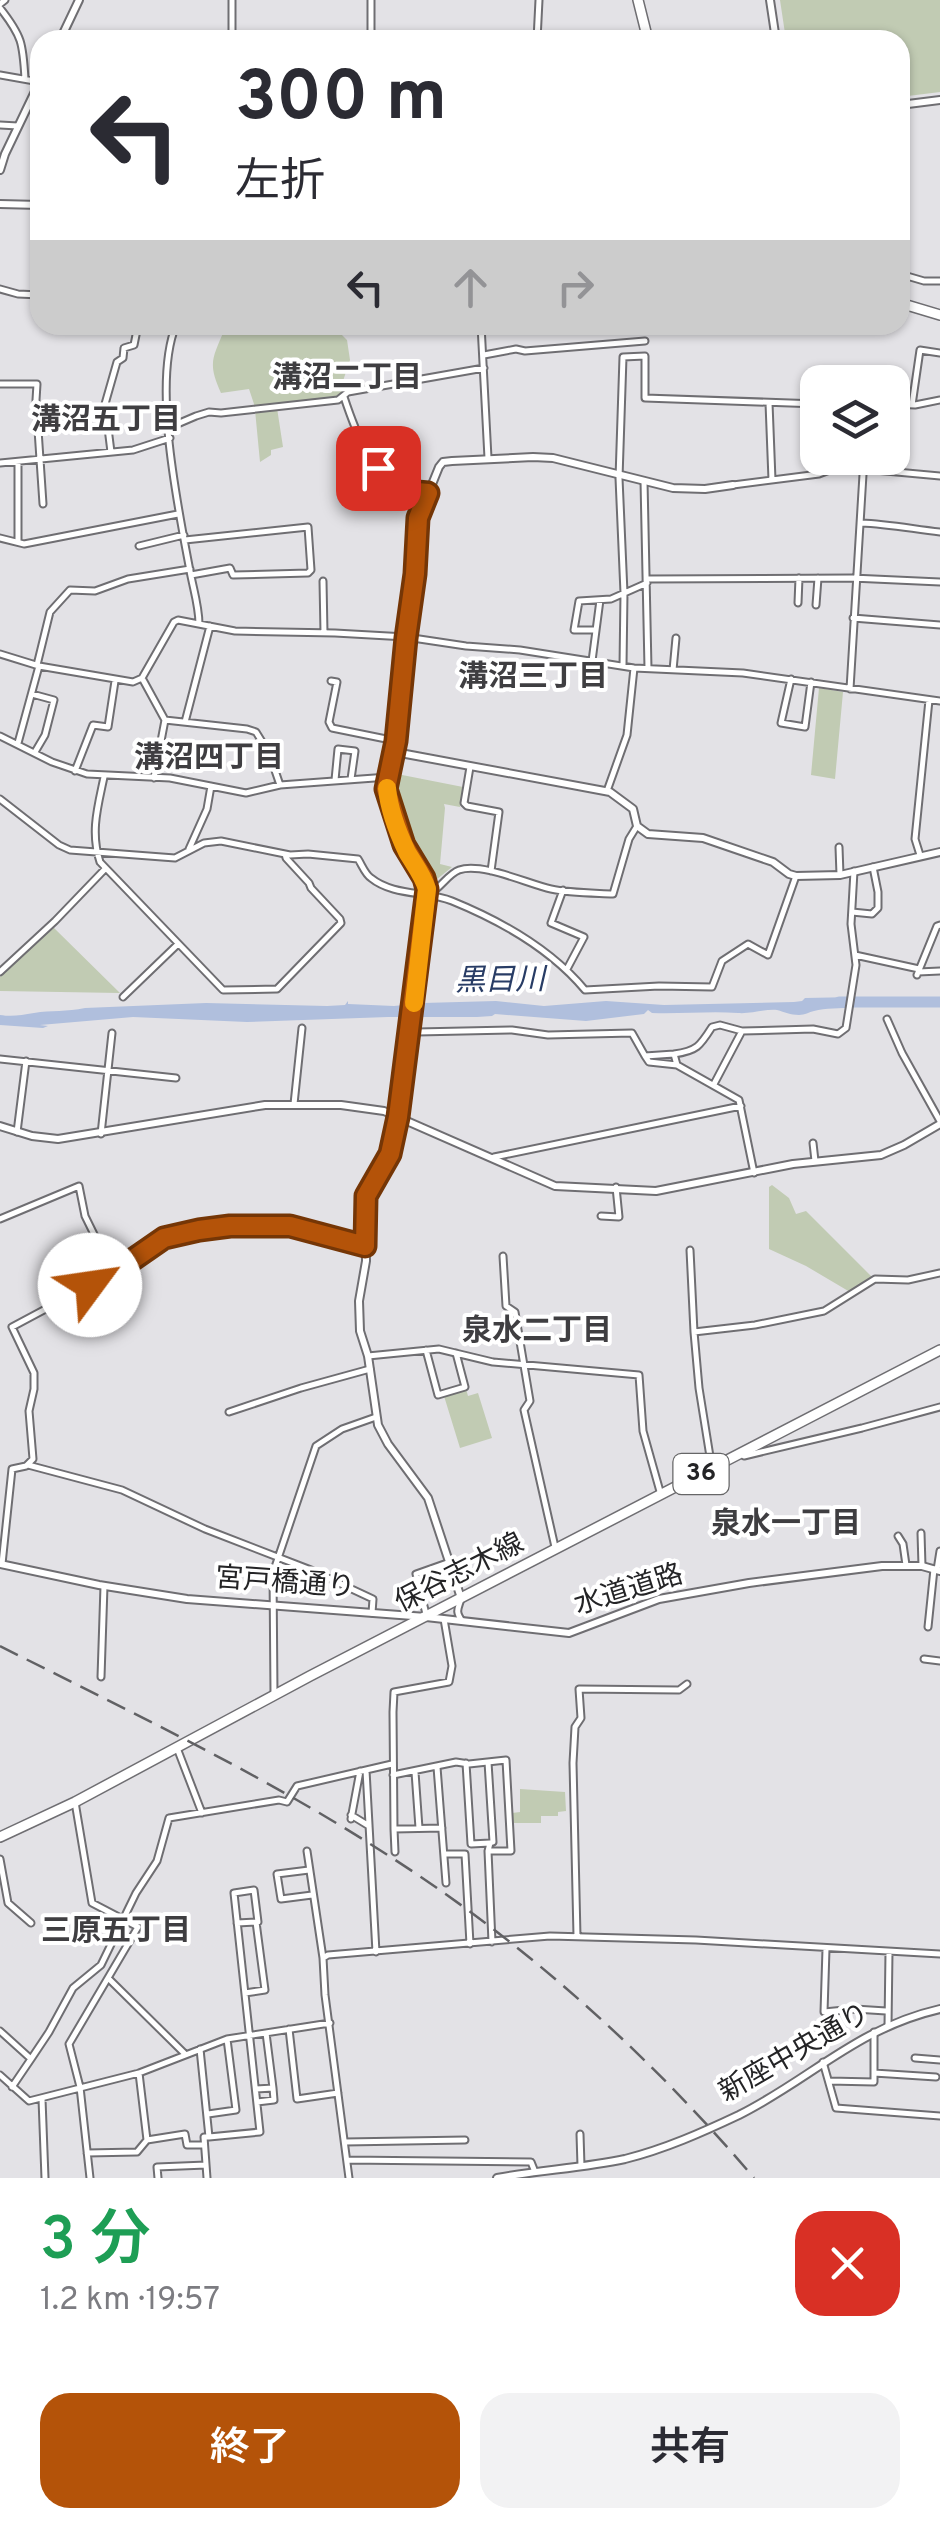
<!DOCTYPE html>
<html lang="ja">
<meta charset="utf-8">
<style>
:root{--surface:#fff;--page:#f2f2f3;--text:#2b2b33;--muted:#7c7c81;--accent:#b45309}
body{margin:0;font-family:Overpass,"Noto Sans JP",sans-serif;background:var(--page);color:var(--text);height:100vh;display:flex;flex-direction:column;font-size:38px;white-space:nowrap}
*{box-sizing:border-box;margin:0}
p{font-size:32px;color:var(--muted)}
.icon{flex:none;width:55px;height:55px;fill:none;stroke:currentColor;stroke-width:2;stroke-linecap:round;stroke-linejoin:round}
.map{position:relative;height:2178px;overflow:hidden}
.panel{display:flex;flex-direction:column;background:var(--surface);flex:1}
.panel>*{flex:none}
.guide{position:absolute;left:30px;top:30px;width:880px;height:305px;border-radius:30px;box-shadow:0 2px 8px #0004;background:#fff;color:var(--text);overflow:hidden}
.tools{position:absolute;left:800px;top:365px;display:grid;gap:20px}
.tools a{display:grid;place-items:center;width:110px;height:110px;border-radius:20px;background:var(--surface);box-shadow:0 2px 8px #0004;font-size:50px}
.pin{position:absolute;display:grid;place-items:center;width:85px;height:85px;color:#fff;margin:-42px;border-radius:20px;box-shadow:0 5px 15px #0006}
.me{position:absolute;width:110px;margin:-55px;rotate:59deg;stroke-linejoin:round;filter:drop-shadow(0 0 8px #0008)}
.turn{display:flex;align-items:center;gap:35px;height:210px;padding:0 40px;font-size:45px}
.turn .icon{width:130px;height:130px;stroke-width:2.5}
.turn b{display:block;font-size:70px;line-height:85px}
.lanes{display:flex;align-items:center;height:95px;padding:0 40px;background:#0003;justify-content:center;gap:50px;direction:ltr}
.lanes .off{opacity:.35}
.round{display:grid;place-items:center;flex:none;width:105px;height:105px;border-radius:30px;background:var(--page)}
.headline{display:flex;align-items:center;justify-content:space-between;height:170px;padding:0 40px}
h1{font-size:60px;font-weight:600;line-height:75px;color:#1e9e55}
.action{display:flex;gap:20px;margin-top:auto;padding:20px 40px}
.action a{flex:1;height:115px;border-radius:30px;background:var(--accent);color:#fff;font-size:40px;font-weight:600;line-height:115px;text-align:center}
.action a+a{background:var(--page);color:var(--text)}
.map>svg:first-child{display:block}
</style>
<div class="map">
<svg width="940" height="2178" viewBox="0 0 940 2178">
<rect width="100%" height="100%" fill="#e3e2e6"/>
<path fill="#c1cbb3" d="M 780,0 L 940,0 L 940,92 L 900,97 L 900,40 L 786,40 Z
M 220,325 L 257,325 L 271,333 L 299,331 L 340,333 L 347,340 L 350,360 L 342,384 L 342,394 L 338,398 L 255,407 L 249,389 L 221,393 C 207,362 213,358 225,328 Z
M 277,408 L 283,447 L 271,450 L 271,455 L 260,462 L 255,410 Z
M 819,688 L 843,692 L 835,779 L 811,775 Z
M 392,773 L 463,787 L 460,807 L 444,804 L 445,808 L 440,864 L 452,867 L 436,880 L 427,879 C 409,849 384,809 392,773 Z
M 53,927 L 120,993 L 0,991 L 0,977 Z
M 772,1185 L 789,1198 L 796,1214 L 806,1211 L 872,1277 L 850,1292 L 806,1266 L 769,1249 L 769,1187 Z
M 466,1389 L 468,1396 L 478,1393 L 492,1438 L 460,1448 L 444,1396 Z
M 520,1789 L 565,1792 L 566,1811 L 558,1812 L 558,1816 L 541,1816 L 541,1823 L 513,1823 L 512,1813 L 520,1812 Z"/>
<path fill="#b0bfdd" d="M 855,997 L 853,1008 C 841,1008 825,1008 814,1011 C 809,1012 805,1015 799,1015 C 790,1015 785,1012 777,1010 C 764,1009 751,1014 738,1013 C 710,1011 681,1014 652,1013 L 648,1010 L 644,1014 L 586,1021 L 495,1014 L 492,1016 L 477,1017 L 388,1017 L 247,1022 L 133,1017 L 40,1025 L 48,1026 L 43,1028 L 0,1025 L 0,1015 C 13,1017 21,1015 34,1013 C 51,1010 67,1012 85,1008 L 206,1003 L 327,1006 L 345,1005 L 348,1001 L 348,1004 L 394,1006 L 423,1003 L 496,1001 L 544,1006 L 606,1001 L 664,1005 L 794,1002 L 802,1001 L 805,998 Z"/>
<g fill="none" stroke-linecap="round" stroke-linejoin="round">
<path stroke="#b0bfdd" stroke-width="11" d="M 839,1002 L 940,1002"/>
<defs>
<path id="minor" d="M 232,0 L 232,40
M 371,0 L 371,40
M 0,4 L 5,0
M 0,8 C 22,36 23,43 25,79
M 537,40 L 539,0
M 0,75 L 40,82
M 0,125 L 18,126
M 900,274 L 924,281 L 940,281
M 0,289 L 18,294 L 40,295
M 176,325 C 152,384 178,507 190,571 C 193,588 199,606 199,624
M 481,325 L 488,458
M 484,355 L 516,349 L 525,351 L 645,341
M 0,384 L 37,384 L 36,400 L 43,504
M 344,397 C 356,433 369,470 404,489 C 411,492 420,492 428,493
M 769,403 L 772,480
M 892,404 L 915,405 L 940,400
M 912,405 L 920,350 L 940,353
M 168,428 L 196,416 L 209,412 L 221,413 L 338,400 L 348,392 L 484,368
M 111,452 L 105,404 L 117,362 L 123,358 L 124,348 L 134,345 L 138,325
M 0,463 L 133,450 L 170,438
M 864,469 L 940,476
M 644,481 L 648,668
M 733,485 L 819,474 L 861,458
M 861,523 C 888,524 913,529 940,532
M 0,538 L 24,544 L 178,514
M 185,540 L 308,527 L 311,570 L 308,573 L 233,575 L 230,568 L 191,575
M 18,541 L 18,463
M 139,546 L 184,535
M 647,579 L 852,578 L 940,582
M 323,581 L 324,633
M 798,603 L 799,578
M 816,605 L 818,578
M 853,618 L 940,625
M 596,630 L 574,630 L 579,601 L 611,599 L 647,583
M 0,654 L 39,666 L 133,682 L 142,678 L 174,622 L 178,620 L 235,631 L 335,633 L 406,637 L 466,646 L 520,650 L 634,668 L 743,673 L 940,701
M 592,661 L 600,600
M 37,665 L 50,612 L 70,590 L 95,591 L 128,579 L 190,569
M 623,666 L 624,593 L 619,478 L 623,357 L 645,356 L 645,398 L 818,404
M 673,670 L 676,638
M 142,678 L 165,720 L 154,778
M 791,679 L 781,723 L 805,727 L 811,682
M 331,681 L 337,682 L 329,722 L 332,728 L 396,741
M 850,689 L 864,458
M 32,694 L 54,700 L 45,735 L 35,752
M 165,720 L 247,729 L 256,732 L 269,753 L 280,785
M 185,722 L 210,626
M 0,736 L 52,762 L 87,774 L 170,778 L 246,793 L 280,785 L 388,777
M 18,743 L 39,666
M 470,767 L 464,803 L 467,806 L 499,812 L 491,871
M 75,771 L 93,725 L 108,727 L 115,681
M 104,777 C 98,806 90,832 100,862 L 223,990 L 277,989 L 341,923 L 340,919 L 311,888 L 309,883 L 286,858 L 285,854
M 335,780 L 338,749 L 355,751 L 351,779
M 607,791 L 627,735 L 634,668
M 0,799 L 59,845 L 70,850 L 175,858 L 204,843 L 221,841 L 290,855 L 308,854 L 358,859 C 362,865 365,874 371,878 C 393,896 427,891 452,901 C 501,921 550,948 585,990 L 659,986 L 712,987 L 722,961 L 748,944 L 768,955 L 796,876
M 839,847 L 840,875
M 189,849 L 207,809 L 211,786
M 920,855 L 915,839 L 929,700
M 563,890 L 551,923 L 584,937 L 567,969
M 429,894 C 441,888 448,874 459,870 C 482,862 528,884 551,889 C 569,893 594,893 613,894 L 629,839 L 637,826
M 852,912 L 872,914 L 878,908 L 878,892 L 873,867
M 855,955 L 919,969
M 0,972 L 55,921 L 105,869
M 918,972 L 940,971
M 917,975 L 937,926 L 940,925
M 123,997 L 178,944
M 887,1019 L 902,1053 L 940,1121
M 410,1029 L 417,1032 L 512,1030 L 548,1035 L 632,1033 L 645,1056 L 674,1054 L 677,1065 L 739,1100 L 754,1173
M 674,1054 C 697,1051 700,1046 712,1027 L 720,1025 L 742,1031
M 645,1056 L 649,1062 L 677,1065
M 0,1059 L 176,1078
M 714,1084 L 742,1031 L 813,1029 L 838,1034 L 846,1028 L 856,965 L 851,924 L 854,871
M 294,1104 L 302,1028
M 17,1132 L 26,1061
M 101,1134 L 112,1033
M 813,1143 L 815,1161
M 494,1157 L 741,1106
M 601,1216 L 619,1217 L 616,1187
M 0,1219 L 79,1186 L 85,1216 L 113,1273
M 690,1250 L 694,1332
M 503,1256 L 506,1306 L 515,1312 L 530,1401 L 524,1410 L 555,1547
M 426,1350 L 438,1395 L 465,1387 L 456,1353
M 368,1356 L 439,1349 L 493,1362 L 639,1375 L 643,1431 L 661,1495
M 229,1412 L 301,1388 L 370,1369
M 744,1456 L 862,1428 L 940,1407
M 28,1465 L 122,1490 L 205,1529 L 311,1570 L 373,1599 L 372,1613
M 712,1469 L 699,1388 L 694,1332 L 755,1325 L 824,1311 L 875,1279 L 908,1280 L 940,1273
M 921,1533 L 922,1566
M 898,1536 L 903,1544 L 906,1565
M 2,1564 L 12,1469 L 26,1466 L 33,1459 L 29,1411 L 34,1389 L 34,1373 L 12,1327 L 113,1273 L 170,1236 L 199,1230 L 230,1227 L 290,1226 L 365,1245
M 937,1570 L 940,1551
M 461,1599 C 458,1609 455,1611 462,1621
M 426,1614 L 416,1574 L 450,1562
M 928,1627 L 934,1569
M 924,1659 L 940,1661
M 101,1677 L 104,1586
M 274,1694 L 273,1573 L 316,1446 L 342,1429 L 376,1417
M 177,1748 L 202,1813
M 488,1762 L 493,1842 L 490,1843 L 488,1851 L 492,1942
M 466,1763 L 471,1844 L 490,1843
M 437,1767 L 446,1883
M 366,1770 L 376,1952
M 415,1772 L 419,1828
M 393,1775 L 456,1762 L 469,1764 L 506,1760 L 511,1851 L 488,1851
M 75,1802 L 92,1903 L 138,1927 L 69,2044 L 80,2087 L 90,2178
M 351,1815 L 369,1826
M 351,1819 L 360,1771
M 442,1828 L 394,1829 L 393,1712 L 394,1692 L 449,1682 L 452,1666 L 444,1619
M 394,1829 L 395,1852
M 307,1851 L 323,1958
M 444,1854 L 465,1854 L 470,1944
M 0,1859 L 8,1903 L 31,1923
M 309,1870 L 277,1874 L 281,1899 L 312,1895
M 577,1936 L 573,1763 L 575,1727 L 581,1718 L 579,1689 L 679,1690 L 687,1684
M 826,1949 L 824,2012 L 855,2009 L 886,2011
M 109,1979 L 185,2054
M 245,1993 L 265,1990 L 256,1922
M 888,2026 L 889,1952
M 289,2029 L 297,2099 L 338,2093
M 0,2031 L 31,2059 L 49,2032 L 73,1988 L 101,1965 L 136,1893 L 157,1861 L 169,1818 L 279,1800 L 287,1802 L 297,1786 L 392,1764
M 200,2049 L 209,2137 L 204,2137 L 207,2178
M 915,2058 L 940,2060
M 823,2062 L 836,2108 L 940,2116
M 139,2073 L 147,2140 L 185,2134 L 187,2145 L 204,2145
M 874,2073 L 936,2077
M 0,2075 L 29,2101 L 139,2073 L 227,2039 L 330,2023
M 829,2081 L 874,2082 L 874,2032
M 12,2087 L 31,2059
M 256,2089 L 273,2088 L 266,2033
M 42,2099 L 45,2178
M 257,2102 L 274,2100 L 273,2088
M 208,2114 L 236,2110 L 227,2039
M 580,2134 L 581,2166
M 209,2137 L 260,2132 L 234,1893 L 254,1890 L 258,1922 L 237,1923
M 345,2142 L 465,2140
M 87,2153 L 137,2152 L 147,2140
M 347,2160 L 531,2162 L 535,2172
M 158,2178 L 157,2167 L 206,2165
M 349,2178 L 325,1995 L 323,1958 L 328,1955 L 550,1936 L 696,1940 L 940,1954"/>
<path id="tertiary" d="M 770,0 L 776,40
M 60,40 L 79,0
M 900,105 L 940,100
M 0,170 L 5,154 L 40,81
M 0,204 L 40,205
M 395,752 L 610,792 L 633,809 L 637,826 L 648,834 L 703,838 L 773,862 L 789,874 L 796,876 L 840,875 L 940,852
M 0,1126 L 32,1136 L 58,1139 L 265,1105 L 341,1105 L 384,1111 L 555,1186 L 656,1191 L 793,1164 L 881,1155 L 904,1145 L 940,1124
M 0,1564 L 99,1585 L 187,1599 L 426,1617 L 569,1633 L 659,1599 L 749,1583 L 882,1566 L 922,1566 L 940,1571
M 461,1598 L 428,1498 L 388,1444 L 378,1425 L 368,1356 L 360,1331 L 359,1301 L 366,1261 L 365,1196 L 390,1155 L 397,1124 L 426,895 L 424,878 L 404,845 L 387,789 L 396,741 L 406,637 L 415,574 L 418,519 L 439,467 L 443,462 L 452,461 L 533,457 L 553,458 L 673,488 L 705,489 L 733,485
M 497,2178 C 540,2170 583,2168 625,2159 C 665,2149 703,2132 739,2115 C 811,2079 857,2028 940,2009"/>
<path id="primary" d="M 638,0 L 648,40
M 900,303 L 940,315
M 0,1837 L 75,1802 L 310,1676 L 940,1350"/>
</defs>
<use href="#minor" stroke="#6f6e72" stroke-width="9"/>
<use href="#tertiary" stroke="#6f6e72" stroke-width="10"/>
<use href="#primary" stroke="#6f6e72" stroke-width="12"/>
<use href="#minor" stroke="#fff" stroke-width="5"/>
<use href="#tertiary" stroke="#fff" stroke-width="6"/>
<use href="#primary" stroke="#fff" stroke-width="9"/>
<path stroke="#616164" stroke-width="2.5" stroke-dasharray="20 10" stroke-linecap="butt" d="M 0,1646 C 130,1712 264,1775 386,1854 C 524,1942 648,2053 754,2178"/>
</g>
<g fill="none" stroke-linecap="round" stroke-linejoin="round">
<defs>
<path id="route" d="M 90,1285 L 112,1274 L 164,1238 L 199,1230 L 230,1226 L 290,1226 L 365,1246 L 366,1196 L 390,1154 L 398,1117 L 427,889 L 424,878 L 404,845 L 386,789 L 396,741 L 406,638 L 415,574 L 418,518 L 428,493 L 406,491 L 378,468"/>
</defs>
<use href="#route" stroke="#753606" stroke-width="25"/>
<use href="#route" stroke="#b45309" stroke-width="18"/>
<path stroke="#f59e0b" stroke-width="18" d="M 387,788 C 389,809 398,833 407,852 C 414,864 423,875 427,889 L 414,1003"/>
</g>
<g text-anchor="middle" dominant-baseline="central" stroke-width="8" stroke-linejoin="round" paint-order="stroke">
<rect fill="#fff" stroke="#666667" stroke-width="2.5" x="673.5" y="1454" width="55" height="40" rx="8"/>
<g font-size="25" font-weight="bold" fill="#242426">
<text x="701" y="1474">36</text>
</g>
<g font-size="28" fill="#242426" stroke="#fff">
<text transform="translate(460 1574) rotate(-27)">保谷志木線</text>
<text transform="translate(285 1584) rotate(4)">宮戸橋通り</text>
<text transform="translate(629 1591) rotate(-17)">水道道路</text>
<text transform="translate(795 2054) rotate(-30)">新座中央通り</text>
</g>
<g font-size="30" font-weight="bold" fill="#3f3e41" stroke="#fff">
<text x="347" y="379">溝沼二丁目</text>
<text x="106" y="421">溝沼五丁目</text>
<text x="533" y="678">溝沼三丁目</text>
<text x="209" y="759">溝沼四丁目</text>
<text x="537" y="1332">泉水二丁目</text>
<text x="786" y="1525">泉水一丁目</text>
<text x="116" y="1932">三原五丁目</text>
</g>
<g font-size="30" font-style="italic" fill="#283c65" stroke="#fff">
<text transform="translate(500 982) rotate(-1)">黒目川</text>
</g>
</g>
</svg>
<div class="tools">
<a><svg class="icon" aria-label="layers" viewBox="0 0 24 24"><path d="M12 4l9 5-9 5-9-5zM3 14l9 5 9-5"/></svg></a>
</div>
<div class="pin" style="left:378px;top:468px;background:#d93025"><svg class="icon" aria-label="arrive" viewBox="0 0 24 24"><path d="M6 21V4h12l-3 4 3 4H6"/></svg></div>
<svg class="me" style="left:90px;top:1285px" viewBox="-20 -20 40 40"><circle r="19" fill="#fff"/><path d="M0-13L10 11 0 6-10 11z" fill="#b45309"/></svg>
<div class="guide">
<div class="turn"><svg class="icon" aria-label="left" viewBox="0 0 24 24"><path d="M17 20v-9H6M10 6l-5 5 5 5"/></svg><div><b>300 m</b>左折</div></div>
<div class="lanes"><svg class="icon" aria-label="left" viewBox="0 0 24 24"><path d="M17 20v-9H6M10 6l-5 5 5 5"/></svg><svg class="icon off" aria-label="ahead" viewBox="0 0 24 24"><path d="M12 20V5M6 11l6-6 6 6"/></svg><svg class="icon off" aria-label="right" viewBox="0 0 24 24"><path d="M7 20v-9h11M14 6l5 5-5 5"/></svg></div>
</div>
</div>
<section class="panel">
<div class="headline"><div><h1>3 分</h1><p>1.2 km · 19:57</p></div><a class="round" style="background:#d93025;color:#fff"><svg class="icon" aria-label="close" viewBox="0 0 24 24"><path d="M6 6l12 12M18 6L6 18"/></svg></a></div>
<div class="action"><a>終了</a><a>共有</a></div>
</section>
